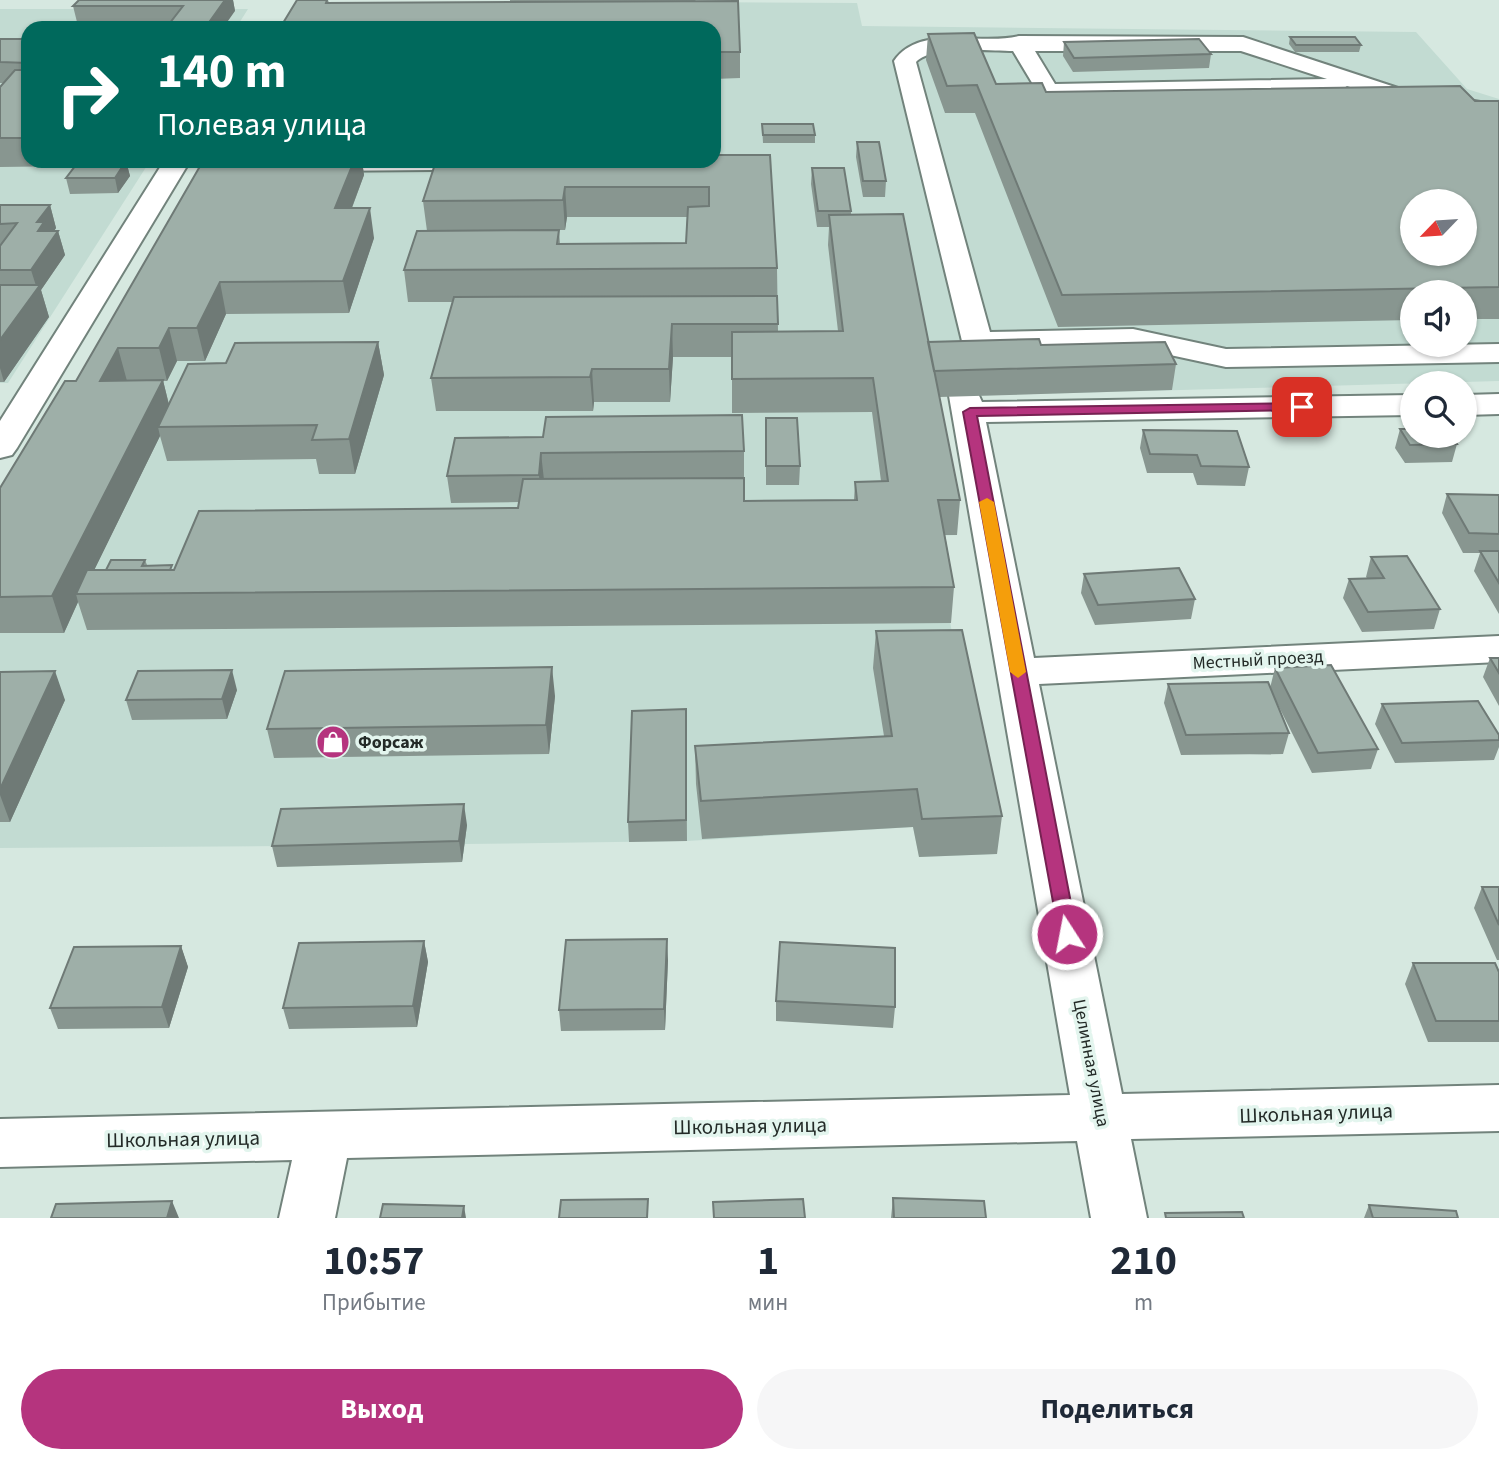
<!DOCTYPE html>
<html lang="ru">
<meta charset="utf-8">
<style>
:root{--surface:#fff;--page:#f6f6f7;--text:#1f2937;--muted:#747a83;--accent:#b5347e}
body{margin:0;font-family:"Source Sans 3",sans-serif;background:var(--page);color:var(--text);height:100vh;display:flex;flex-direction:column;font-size:26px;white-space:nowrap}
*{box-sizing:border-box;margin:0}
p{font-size:23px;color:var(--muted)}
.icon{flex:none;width:38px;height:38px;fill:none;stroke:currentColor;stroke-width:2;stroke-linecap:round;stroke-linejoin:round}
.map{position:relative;height:1218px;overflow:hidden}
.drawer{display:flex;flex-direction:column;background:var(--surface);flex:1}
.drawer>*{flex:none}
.guide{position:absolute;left:21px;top:21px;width:700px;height:147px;border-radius:21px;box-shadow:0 2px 5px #0004;background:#00695c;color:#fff;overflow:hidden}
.needle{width:46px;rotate:245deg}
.tools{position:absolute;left:1400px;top:189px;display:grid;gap:14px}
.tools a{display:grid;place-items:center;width:77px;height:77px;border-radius:50%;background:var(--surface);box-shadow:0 2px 5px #0004;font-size:35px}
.pin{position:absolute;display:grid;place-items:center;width:60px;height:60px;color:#fff;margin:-30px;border-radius:14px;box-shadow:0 4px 10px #0006}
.me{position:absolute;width:77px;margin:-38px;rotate:349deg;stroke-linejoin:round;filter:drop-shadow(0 0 5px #0008)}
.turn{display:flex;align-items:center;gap:24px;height:147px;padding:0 21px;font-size:32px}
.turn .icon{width:91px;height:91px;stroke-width:2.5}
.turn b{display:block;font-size:49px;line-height:60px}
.eta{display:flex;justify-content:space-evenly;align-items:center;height:119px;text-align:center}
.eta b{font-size:42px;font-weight:700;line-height:49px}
.primary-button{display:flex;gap:14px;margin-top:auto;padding:14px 21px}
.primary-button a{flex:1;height:80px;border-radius:42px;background:var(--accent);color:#fff;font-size:28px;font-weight:700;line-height:80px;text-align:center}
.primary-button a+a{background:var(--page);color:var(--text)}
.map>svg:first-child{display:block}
</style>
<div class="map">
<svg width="1499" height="1218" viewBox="0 0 1499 1218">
<rect width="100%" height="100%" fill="#d6e8e0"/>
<path fill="#c2dbd2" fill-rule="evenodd" d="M 526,1 L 857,3 L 862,26 L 1416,32 L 1467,89 L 1499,99 L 1499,381 L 931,397 L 957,535 L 935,536 L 958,667 L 997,854 L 919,857 L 913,827 L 687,841 L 465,844 L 462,862 L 277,867 L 281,846 L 0,848 L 0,543 L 225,161 L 714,161 L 714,28 L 457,4 ZM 1412,201 L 1465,201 L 1465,254 L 1412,254 ZM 1412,292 L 1465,292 L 1465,345 L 1412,345 Z
M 0,9 L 248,9 L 236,28 L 28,28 L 28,161 L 150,161 L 8,383 L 0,383 Z"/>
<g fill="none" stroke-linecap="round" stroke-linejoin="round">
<defs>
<path id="minor" d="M 1019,36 L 1243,37 L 1401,89 L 1499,105 L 1499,119 L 1397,102 L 1347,86 L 1336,93 L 1048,98 L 1040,96 L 1013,51 C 991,51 931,45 916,62 L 990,332 L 1133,329 L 1226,349 L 1499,344 L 1499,362 L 1226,367 L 1133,347 L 986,350 L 966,347 L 962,341 L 894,61 C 920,23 981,46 1019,36 ZM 1035,51 L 1241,51 L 1327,79 L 1055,84 Z
M 164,161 L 190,161 L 17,448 L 12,455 L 0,458 L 0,421 Z
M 300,161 L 445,161 L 446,162 L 442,167 L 433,170 L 311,171 L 302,168 Z
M 965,386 L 976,389 L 982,402 L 1412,395 L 1412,415 L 986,422 L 1034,658 L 1499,636 L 1499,662 L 1039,684 L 1122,1094 L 1499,1085 L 1499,1131 L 1131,1139 L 1147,1218 L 1091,1218 L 1077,1141 L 347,1158 L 335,1218 L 279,1218 L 292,1160 L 0,1167 L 0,1119 L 1070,1095 L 949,396 L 954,389 Z
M 1499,394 L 1499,414 L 1465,415 L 1465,395 Z"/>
</defs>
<use href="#minor" stroke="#72837c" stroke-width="4"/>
<use href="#minor" fill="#fff" fill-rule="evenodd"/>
</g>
<path fill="#889690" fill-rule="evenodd" d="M 233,0 L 235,11 L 168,26 L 78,26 L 73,6 Z
M 297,0 L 328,0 L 329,3 L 510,2 L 510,0 L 695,0 L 740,52 L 740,78 L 714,79 L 714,28 L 280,28 Z
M 928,34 L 996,84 L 1046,92 L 1499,101 L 1499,319 L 1465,319 L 1465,292 L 1412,292 L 1412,320 L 1058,327 L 975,113 L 945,113 L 926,60 Z
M 1290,37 L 1361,45 L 1359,52 L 1295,52 L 1289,44 Z
M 0,39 L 28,39 L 28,161 L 78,161 L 75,166 L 0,167 L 0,87 L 4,83 L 0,83 Z
M 1064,42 L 1211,54 L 1209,68 L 1073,72 L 1063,56 Z
M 762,124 L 815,135 L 815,143 L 763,143 Z
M 857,142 L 886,181 L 885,197 L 863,197 L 856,157 Z
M 79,161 L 145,161 L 143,165 L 127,165 L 130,176 L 118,193 L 70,194 L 66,178 Z
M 203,161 L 362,161 L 364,175 L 352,208 L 374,238 L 349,313 L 226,314 L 205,361 L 177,361 L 167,381 L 163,381 L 169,404 L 226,363 L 378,342 L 384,375 L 355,474 L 319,474 L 316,459 L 167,461 L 160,436 L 94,570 L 106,570 L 145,560 L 147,565 L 174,570 L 518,508 L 519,502 L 451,503 L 447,476 L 455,438 L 744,451 L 744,501 L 854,500 L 855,482 L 881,481 L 872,412 L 732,413 L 732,357 L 673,357 L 670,402 L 594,402 L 593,411 L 436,411 L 431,378 L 453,302 L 408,302 L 404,270 L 427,231 L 423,201 L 714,161 L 777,268 L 778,332 L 838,331 L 828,245 L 829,227 L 817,227 L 811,184 L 812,168 L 851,211 L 851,215 L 928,342 L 1041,345 L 1176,364 L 1172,390 L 939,397 L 960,500 L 957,535 L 945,535 L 954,587 L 951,623 L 87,630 L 78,602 L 64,633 L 0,633 L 0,488 L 76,381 ZM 567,217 L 687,217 L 686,243 L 560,244 L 559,230 L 565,230 Z
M 0,205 L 50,205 L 56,228 L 54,231 L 58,231 L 65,255 L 41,290 L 49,317 L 4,382 L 0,382 Z
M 766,418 L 800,466 L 799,485 L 766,485 Z
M 1400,429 L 1457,444 L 1452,462 L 1405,463 L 1395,448 Z
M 1143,430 L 1249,467 L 1245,486 L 1197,485 L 1193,473 L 1147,473 L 1140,448 Z
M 1447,494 L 1499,495 L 1499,614 L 1474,571 L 1480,553 L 1463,553 L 1442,513 Z
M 1371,557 L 1440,609 L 1434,629 L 1362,632 L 1343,598 L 1349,579 L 1367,578 L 1366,577 Z
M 1084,574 L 1195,599 L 1191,619 L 1095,625 L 1081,593 Z
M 876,631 L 1002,816 L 997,854 L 919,857 L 913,827 L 702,839 L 696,784 L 695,746 L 884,736 L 873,668 Z
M 1490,658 L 1499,658 L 1499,706 L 1483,677 Z
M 1275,668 L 1378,749 L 1371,769 L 1312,773 L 1270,689 L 1289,733 L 1283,754 L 1181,755 L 1164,703 L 1168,684 L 1270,688 Z
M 0,672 L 65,700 L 10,822 L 0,822 Z
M 237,690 L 227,719 L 132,720 L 126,700 Z
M 555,696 L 549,754 L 274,758 L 267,729 Z
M 1382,704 L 1499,735 L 1499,747 L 1494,760 L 1395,763 L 1375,724 Z
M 686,709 L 687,841 L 629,842 L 628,822 Z
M 467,825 L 462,862 L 277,867 L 272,846 Z
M 1482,887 L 1499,887 L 1499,960 L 1497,960 L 1474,908 Z
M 424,941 L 428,962 L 417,1027 L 289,1029 L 283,1008 Z
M 181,946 L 188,967 L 169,1028 L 58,1029 L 50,1008 Z
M 668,960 L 665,1030 L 561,1031 L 559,1010 Z
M 1413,963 L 1499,972 L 1499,1042 L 1428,1042 L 1405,984 Z
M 776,1001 L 895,1007 L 893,1028 L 776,1021 Z
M 893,1198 L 986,1218 L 891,1218 Z
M 1369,1205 L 1458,1218 L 1364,1218 Z"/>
<path fill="#6f7a76" d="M 225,0 L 233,0 L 235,11 L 223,28 L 205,28 Z
M 126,161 L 130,176 L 118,193 L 115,178 Z
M 354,161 L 362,161 L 364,175 L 340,239 L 335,208 Z
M 565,187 L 567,217 L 565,230 L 563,200 Z
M 50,205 L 56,228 L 49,239 L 58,231 L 65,255 L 41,290 L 49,317 L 4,382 L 0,368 L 0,340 L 37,289 L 31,270 L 38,231 L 37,222 Z
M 370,208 L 374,238 L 349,313 L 343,281 Z
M 220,282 L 226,314 L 205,361 L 197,328 Z
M 672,324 L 673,357 L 670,402 L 669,369 Z
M 169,328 L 177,361 L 167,381 L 159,348 Z
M 378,342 L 384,375 L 355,474 L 349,439 Z
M 118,348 L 127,381 L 100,381 Z
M 592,369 L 594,402 L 593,411 L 590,377 Z
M 163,380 L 171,414 L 158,427 L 160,436 L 83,593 L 76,594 L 78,602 L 64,633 L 52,596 Z
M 541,453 L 544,480 L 541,502 L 539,475 Z
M 552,667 L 555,696 L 549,754 L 546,725 Z
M 232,670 L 237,690 L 227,719 L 222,699 Z
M 55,671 L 65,700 L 10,822 L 0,795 L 0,789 Z
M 464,804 L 467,825 L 462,862 L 459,841 Z
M 667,939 L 668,960 L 665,1030 L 664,1009 Z
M 424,941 L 428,962 L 417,1027 L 413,1006 Z
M 181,946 L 188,967 L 169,1028 L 162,1007 Z
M 172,1201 L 179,1218 L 167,1218 Z
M 464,1206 L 466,1218 L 462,1218 Z"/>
<path fill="#9eafa8" stroke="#6f7a76" stroke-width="2" fill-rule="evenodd" d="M 79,0 L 225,0 L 205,28 L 166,28 L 183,6 L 73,6 Z
M 297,0 L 327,0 L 326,3 L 738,1 L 740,52 L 714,52 L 714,28 L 280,28 Z
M 974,33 L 996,84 L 1042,83 L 1046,92 L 1460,86 L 1475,101 L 1499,101 L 1499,287 L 1062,295 L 977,85 L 947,86 L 928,34 ZM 1412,201 L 1465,201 L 1465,254 L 1412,254 Z
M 1290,37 L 1355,37 L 1361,45 L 1296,45 Z
M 0,39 L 28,39 L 28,63 L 0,62 Z
M 1199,39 L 1211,54 L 1074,58 L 1064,42 Z
M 15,70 L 28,70 L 28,138 L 0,138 L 0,87 Z
M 762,124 L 813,124 L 815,135 L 763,135 Z
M 857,142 L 879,142 L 886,181 L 863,181 Z
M 714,155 L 770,155 L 777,268 L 404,270 L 417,231 L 559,230 L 557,244 L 686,243 L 688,207 L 709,206 L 709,187 L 565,187 L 563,200 L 423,201 L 436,161 L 714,161 Z
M 79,161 L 126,161 L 115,178 L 66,178 Z
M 203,161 L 354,161 L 335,208 L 370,208 L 343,281 L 220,282 L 197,328 L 169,328 L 159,348 L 118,348 L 100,381 L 163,380 L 52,596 L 0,597 L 0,488 L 65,381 L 76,381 Z
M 812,168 L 844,168 L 851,211 L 818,211 Z
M 0,205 L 50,205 L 37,222 L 44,222 L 38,231 L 58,231 L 31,270 L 0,270 L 0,246 L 17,223 L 0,224 Z
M 903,214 L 960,500 L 938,500 L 954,587 L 76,594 L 87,570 L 174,570 L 199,511 L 518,508 L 523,479 L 744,478 L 744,501 L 857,500 L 855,482 L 888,481 L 873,378 L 732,379 L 732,332 L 843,331 L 829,215 Z
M 0,285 L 40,285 L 0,340 Z
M 777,296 L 778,324 L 672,324 L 669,369 L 592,369 L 590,377 L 431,378 L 454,297 Z
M 1039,339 L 1041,345 L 1165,342 L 1176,364 L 934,371 L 928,342 Z
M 378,342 L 349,439 L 312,440 L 317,425 L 158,427 L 188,364 L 226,363 L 235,343 Z
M 742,415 L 744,451 L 541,453 L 539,475 L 447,476 L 455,438 L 543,437 L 546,417 Z
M 766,418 L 797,418 L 800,466 L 766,466 Z
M 1400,429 L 1412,429 L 1412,436 L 1452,436 L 1457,444 L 1410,445 Z
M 1143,430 L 1237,431 L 1249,467 L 1201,466 L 1197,455 L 1150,454 Z
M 1447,494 L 1499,495 L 1499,534 L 1469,533 Z
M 1480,551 L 1499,551 L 1499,583 Z
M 1407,556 L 1440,609 L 1368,612 L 1349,579 L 1384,578 L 1371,557 Z
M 111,560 L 145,560 L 142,566 L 172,565 L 170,570 L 106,570 Z
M 1179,568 L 1195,599 L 1098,605 L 1084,574 Z
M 962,630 L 1002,816 L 922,819 L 917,789 L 701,801 L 695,746 L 892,736 L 876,631 Z
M 1490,658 L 1499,658 L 1499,673 Z
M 1331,665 L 1378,749 L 1318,753 L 1275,668 Z
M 552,667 L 546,725 L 267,729 L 285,671 Z
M 232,670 L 222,699 L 126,700 L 138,671 Z
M 55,671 L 0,789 L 0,672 Z
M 1268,682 L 1289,733 L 1186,735 L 1168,684 Z
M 1478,701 L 1499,735 L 1499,740 L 1402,743 L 1382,704 Z
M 686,709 L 686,820 L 628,822 L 632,711 Z
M 464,804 L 459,841 L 272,846 L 281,809 Z
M 1482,887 L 1499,887 L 1499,925 Z
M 667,939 L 664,1009 L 559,1010 L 566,940 Z
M 424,941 L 413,1006 L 283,1008 L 299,943 Z
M 780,942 L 895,948 L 895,1007 L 776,1001 Z
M 181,946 L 162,1007 L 50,1008 L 74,947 Z
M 1413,963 L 1495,963 L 1499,972 L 1499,1021 L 1436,1021 Z
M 893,1198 L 984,1201 L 986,1218 L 894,1218 Z
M 648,1199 L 647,1218 L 559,1218 L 561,1200 Z
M 803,1199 L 805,1218 L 714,1218 L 713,1202 Z
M 172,1201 L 167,1218 L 51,1218 L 56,1204 Z
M 383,1204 L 464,1206 L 462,1218 L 380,1218 Z
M 1369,1205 L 1456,1211 L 1458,1218 L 1373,1218 Z
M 1242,1212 L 1244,1218 L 1166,1218 L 1165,1213 Z"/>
<path fill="#b5347e" stroke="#762252" stroke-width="2" d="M 1302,403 L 1308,407 L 1306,410 L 977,416 L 1077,934 L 1074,940 L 1060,940 L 963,412 L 970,408 Z"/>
<path fill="#f59e0b" d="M 987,498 L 994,502 L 1026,672 L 1018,678 L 1010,672 L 979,502 Z"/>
<defs>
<symbol id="shop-disc" viewBox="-11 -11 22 22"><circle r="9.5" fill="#b5347e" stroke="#e3f5ee"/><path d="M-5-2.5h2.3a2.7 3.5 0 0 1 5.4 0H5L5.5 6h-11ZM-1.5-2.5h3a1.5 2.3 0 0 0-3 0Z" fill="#fff"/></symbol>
</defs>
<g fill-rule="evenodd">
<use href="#shop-disc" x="314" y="723" width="38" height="38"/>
</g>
<g text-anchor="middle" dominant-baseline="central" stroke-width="7" stroke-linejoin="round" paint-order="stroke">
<g font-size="18" fill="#232a27" stroke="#e3f5ee">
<text transform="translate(1258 660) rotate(-3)">Местный проезд</text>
<text transform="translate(1091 1063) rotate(79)">Целинная улица</text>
</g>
<g font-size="18" font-weight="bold" fill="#232a27" stroke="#e3f5ee" text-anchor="start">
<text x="358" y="742">Форсаж</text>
</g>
<g font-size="21" fill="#232a27" stroke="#e3f5ee">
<text transform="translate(1316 1113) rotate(-2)">Школьная улица</text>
<text transform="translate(750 1126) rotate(-1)">Школьная улица</text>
<text transform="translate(183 1139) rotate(-1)">Школьная улица</text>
</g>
</g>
</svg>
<div class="tools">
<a><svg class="needle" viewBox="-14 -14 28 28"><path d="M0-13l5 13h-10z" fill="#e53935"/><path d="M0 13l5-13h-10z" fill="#747a83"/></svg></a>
<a><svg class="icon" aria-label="sound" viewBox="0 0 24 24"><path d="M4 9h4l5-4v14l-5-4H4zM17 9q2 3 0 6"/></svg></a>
<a><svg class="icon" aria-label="search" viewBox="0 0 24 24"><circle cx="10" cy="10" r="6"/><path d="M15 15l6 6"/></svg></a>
</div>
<div class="pin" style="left:1302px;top:407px;background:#d93025"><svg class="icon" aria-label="arrive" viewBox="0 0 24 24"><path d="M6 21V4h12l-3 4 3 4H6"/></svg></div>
<svg class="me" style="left:1067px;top:934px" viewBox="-20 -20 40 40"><circle r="17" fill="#b5347e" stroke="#fff" stroke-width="3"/><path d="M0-11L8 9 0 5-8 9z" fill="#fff"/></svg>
<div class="guide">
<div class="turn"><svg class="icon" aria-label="right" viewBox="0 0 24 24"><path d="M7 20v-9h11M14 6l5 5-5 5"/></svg><div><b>140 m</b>Полевая улица</div></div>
</div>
</div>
<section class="drawer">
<div class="eta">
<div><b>10:57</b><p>Прибытие</p></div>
<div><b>1</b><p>мин</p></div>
<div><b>210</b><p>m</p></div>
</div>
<div class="primary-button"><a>Выход</a><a>Поделиться</a></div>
</section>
